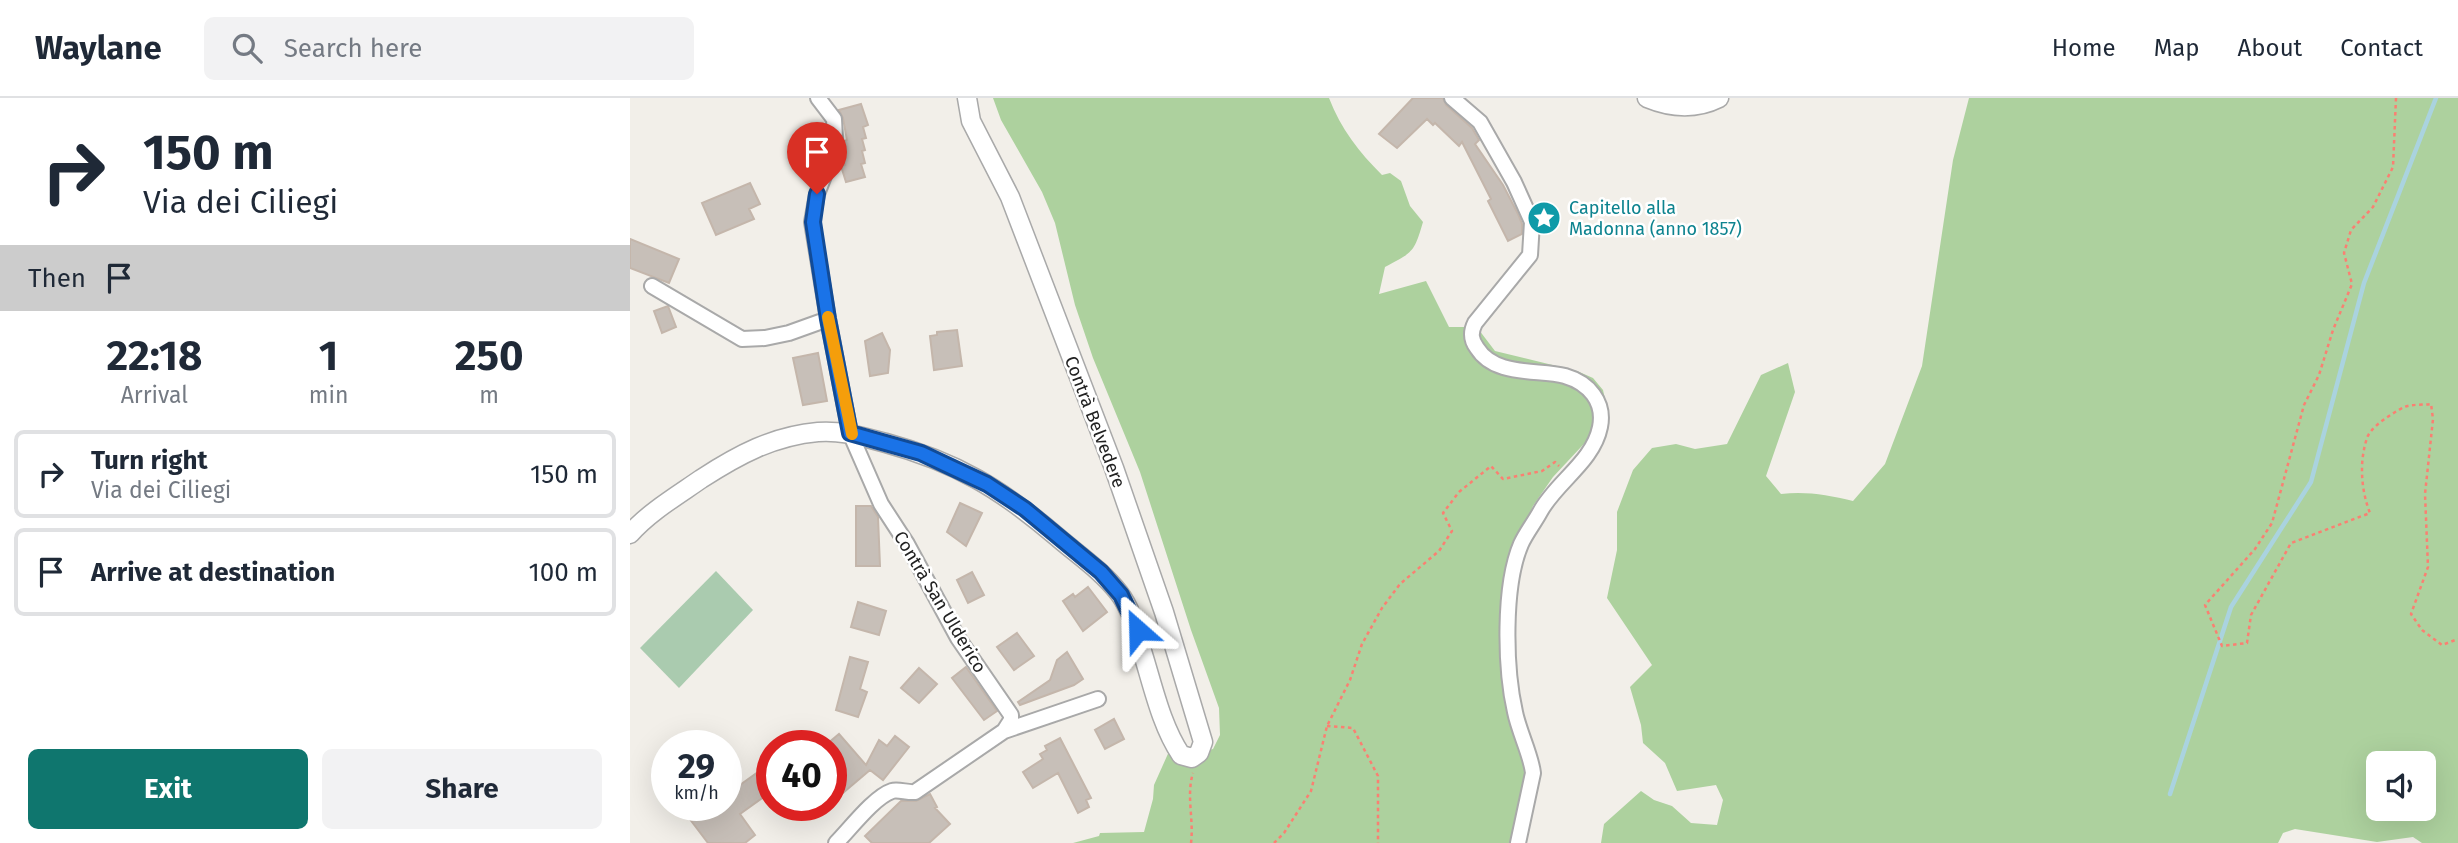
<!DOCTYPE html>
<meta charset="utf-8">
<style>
:root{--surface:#fff;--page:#f2f2f3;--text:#1f2937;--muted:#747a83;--line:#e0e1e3;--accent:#0f766e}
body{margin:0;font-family:"Fira Sans",sans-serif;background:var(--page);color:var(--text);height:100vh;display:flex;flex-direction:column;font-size:26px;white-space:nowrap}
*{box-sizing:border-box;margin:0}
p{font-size:23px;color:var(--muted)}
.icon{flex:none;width:38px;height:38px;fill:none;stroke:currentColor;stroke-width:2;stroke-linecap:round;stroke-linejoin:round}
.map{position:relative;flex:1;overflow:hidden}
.drawer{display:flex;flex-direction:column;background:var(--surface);width:630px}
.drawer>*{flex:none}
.banner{background:#fff;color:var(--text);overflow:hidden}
.buttons{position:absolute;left:1736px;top:653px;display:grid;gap:14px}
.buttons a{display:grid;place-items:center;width:70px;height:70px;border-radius:10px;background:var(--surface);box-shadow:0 7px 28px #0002;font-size:35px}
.speed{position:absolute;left:21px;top:632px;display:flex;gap:14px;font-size:35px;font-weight:700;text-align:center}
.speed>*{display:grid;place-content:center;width:91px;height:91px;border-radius:50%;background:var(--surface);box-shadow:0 7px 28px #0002;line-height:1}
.speed small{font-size:18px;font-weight:400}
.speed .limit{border:10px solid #d22;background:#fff;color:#111}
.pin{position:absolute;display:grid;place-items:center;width:60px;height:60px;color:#fff;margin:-72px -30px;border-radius:50% 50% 50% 0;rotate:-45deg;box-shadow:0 0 7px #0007}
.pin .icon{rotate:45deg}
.me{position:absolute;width:77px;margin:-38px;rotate:335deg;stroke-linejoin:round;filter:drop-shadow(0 0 5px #0008)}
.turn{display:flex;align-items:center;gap:24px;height:147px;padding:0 28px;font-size:32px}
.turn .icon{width:91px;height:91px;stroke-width:2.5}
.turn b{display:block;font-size:49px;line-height:60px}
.then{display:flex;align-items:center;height:66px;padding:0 28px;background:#0003;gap:14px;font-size:26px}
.eta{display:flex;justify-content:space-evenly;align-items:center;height:119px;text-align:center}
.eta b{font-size:42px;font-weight:700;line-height:49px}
.button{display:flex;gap:14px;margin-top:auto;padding:14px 28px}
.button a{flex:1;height:80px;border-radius:10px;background:var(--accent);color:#fff;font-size:28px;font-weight:700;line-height:80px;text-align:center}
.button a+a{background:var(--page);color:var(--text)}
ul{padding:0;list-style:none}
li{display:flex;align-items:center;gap:21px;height:88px;margin:0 14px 10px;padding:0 14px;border:4px solid var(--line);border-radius:10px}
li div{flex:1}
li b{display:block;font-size:26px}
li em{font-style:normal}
header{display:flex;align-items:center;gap:42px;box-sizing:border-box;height:98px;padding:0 35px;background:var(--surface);border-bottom:2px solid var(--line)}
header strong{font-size:33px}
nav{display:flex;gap:38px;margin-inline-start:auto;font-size:24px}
.search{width:490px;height:63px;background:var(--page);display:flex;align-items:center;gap:18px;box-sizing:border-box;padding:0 24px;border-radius:10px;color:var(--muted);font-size:26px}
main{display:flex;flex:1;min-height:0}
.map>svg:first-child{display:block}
</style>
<header>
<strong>Waylane</strong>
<div class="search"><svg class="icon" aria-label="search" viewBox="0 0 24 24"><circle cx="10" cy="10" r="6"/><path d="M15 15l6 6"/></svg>Search here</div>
<nav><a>Home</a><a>Map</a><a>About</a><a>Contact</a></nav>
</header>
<main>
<section class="drawer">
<div class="banner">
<div class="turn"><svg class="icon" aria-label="right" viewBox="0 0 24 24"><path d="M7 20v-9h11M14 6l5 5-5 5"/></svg><div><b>150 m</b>Via dei Ciliegi</div></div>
<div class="then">Then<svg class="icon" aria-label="arrive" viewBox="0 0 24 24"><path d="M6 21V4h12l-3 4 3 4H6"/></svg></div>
</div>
<div class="eta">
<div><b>22:18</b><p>Arrival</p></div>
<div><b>1</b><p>min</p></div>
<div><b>250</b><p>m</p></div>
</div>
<ul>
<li><svg class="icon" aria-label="right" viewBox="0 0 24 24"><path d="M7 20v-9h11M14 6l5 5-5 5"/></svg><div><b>Turn right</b><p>Via dei Ciliegi</p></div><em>150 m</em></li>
<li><svg class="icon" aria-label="arrive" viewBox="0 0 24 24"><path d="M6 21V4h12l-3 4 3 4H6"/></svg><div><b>Arrive at destination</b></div><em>100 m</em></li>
</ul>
<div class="button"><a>Exit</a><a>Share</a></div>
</section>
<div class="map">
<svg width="1828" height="745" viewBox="0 0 1828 745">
<rect width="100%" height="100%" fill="#f2efe9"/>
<path fill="#add19e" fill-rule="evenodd" d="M 363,0 L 699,0 C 711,31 729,54 752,77 L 760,75 L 771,83 L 780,108 L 793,124 C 784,155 783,154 755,169 L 749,196 L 796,183 L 819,229 L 840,229 L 849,232 L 865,253 L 947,273 L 963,280 L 973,292 L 975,301 L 965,334 L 923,379 L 903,408 L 884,450 L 880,609 L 894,668 L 895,680 L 886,745 L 443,745 L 469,738 L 470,735 L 514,734 L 523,701 L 524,687 L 541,649 L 566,656 L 583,651 L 590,637 L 589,610 L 561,532 L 510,374 L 463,260 L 445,207 L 425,125 L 412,94 L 371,22 Z
M 1339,0 L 1828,0 L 1828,745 L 1792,745 L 1783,739 L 1747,744 L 1665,731 L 1653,735 L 1648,745 L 971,745 L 974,726 L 1011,693 L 1024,702 L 1042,708 L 1061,725 L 1087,727 L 1093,702 L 1086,687 L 1047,693 L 1035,665 L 1013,645 L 1011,627 L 1000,589 L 1022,567 L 977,500 L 987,452 L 987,414 L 1003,372 L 1022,350 L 1046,346 L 1065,351 L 1097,346 L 1131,277 L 1158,265 L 1165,294 L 1136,378 L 1151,396 C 1176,393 1198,397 1223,403 L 1255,366 L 1292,268 L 1323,62 ZM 1748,665 L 1794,665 L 1794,710 L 1748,710 Z"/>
<path fill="#aacbaf" d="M 86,473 L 123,512 L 49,590 L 10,550 Z"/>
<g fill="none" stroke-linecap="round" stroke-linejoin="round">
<path stroke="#aad3df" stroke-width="4.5" d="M 1540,696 L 1601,509 L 1681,384 L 1734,185 L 1806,0"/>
</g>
<path fill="#c7bfb8" stroke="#c4b6ab" stroke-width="2" d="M 783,0 L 813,0 L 816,7 L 842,30 L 849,42 L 845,46 L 873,87 L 888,116 L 892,126 L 892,136 L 878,143 L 858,103 L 861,101 L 832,44 L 829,48 L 805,25 L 803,27 L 797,21 L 767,50 L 749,36 Z
M 231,6 L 238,27 L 233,29 L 236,40 L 232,41 L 235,52 L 232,53 L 235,65 L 231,66 L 235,79 L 216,84 L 211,68 L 215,67 L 212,57 L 216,55 L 214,48 L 214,43 L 217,42 L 213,20 L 209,12 Z
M 120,85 L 130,106 L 119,111 L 124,121 L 86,137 L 72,105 Z
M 0,141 L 49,161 L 39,185 L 0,170 Z
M 38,208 L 46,229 L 32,235 L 24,213 Z
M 327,232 L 332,268 L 304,272 L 300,238 L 307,237 L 307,234 Z
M 252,235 L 260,252 L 258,275 L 240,278 L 235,243 Z
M 188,255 L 197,303 L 173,307 L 163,260 Z
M 330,405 L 352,415 L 336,448 L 317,434 Z
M 226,408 L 241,408 L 248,419 L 250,468 L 226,468 Z
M 342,474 L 354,497 L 338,505 L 327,482 Z
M 458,489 L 477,514 L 453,533 L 433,503 L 443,496 L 445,499 Z
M 228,504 L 256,513 L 249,537 L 221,529 Z
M 387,535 L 404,558 L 384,572 L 367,549 Z
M 437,554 L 453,581 L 444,587 L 390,607 L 388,604 L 420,582 L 427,562 Z
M 220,559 L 238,564 L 230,591 L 237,594 L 228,619 L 206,612 Z
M 336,569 L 367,613 L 354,622 L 322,580 Z
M 289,570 L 307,586 L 289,605 L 271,590 Z
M 484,621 L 494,641 L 475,651 L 465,632 Z
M 209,636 L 236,667 L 249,642 L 257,648 L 265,638 L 279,649 L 253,682 L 240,672 L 201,705 L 201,667 L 208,661 L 201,653 L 201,648 L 196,647 Z
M 430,640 L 461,700 L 456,702 L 459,709 L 448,715 L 428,675 L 403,690 L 393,674 L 413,661 L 410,656 L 417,652 L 415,648 Z
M 142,664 L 142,693 L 110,716 L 125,737 L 115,745 L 78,745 L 59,720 L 76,707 L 96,707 L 96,697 Z
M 300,696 L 307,709 L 305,710 L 320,726 L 299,745 L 242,745 L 235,738 L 271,703 L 286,703 Z"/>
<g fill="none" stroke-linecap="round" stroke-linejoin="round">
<defs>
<path id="minor" d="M 188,0 L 204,21 L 205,40 L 203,55 L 187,96 L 182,124 L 198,221 L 220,335 L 251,406 L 277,446 L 328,540 L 381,617 L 381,622 L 374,633 L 285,694 C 278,695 268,691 262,693 C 244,699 220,731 206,745
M 822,0 L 850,24 L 884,84 L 902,124 L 900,157 L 845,225 C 840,235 841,242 847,250 C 865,279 908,271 935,278 C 959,285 975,304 970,329 C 963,364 926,384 910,414 C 904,425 896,435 891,446 C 873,488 875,570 885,614 C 889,634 901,657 903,675 L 888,745
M 22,188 L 112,241 L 135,240 L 159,235 L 198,221
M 374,633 L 468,601"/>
<path id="tertiary" d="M 1017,0 C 1041,10 1065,12 1089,0
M 0,436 C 18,415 48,397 71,381 C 108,357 143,338 188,334 C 211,332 233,339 256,345 C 326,364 371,391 426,438 C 448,457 471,472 489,495 C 502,512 506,533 512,553 C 523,588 531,627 551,657 L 562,660 L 569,655 L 573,644 L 534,514 L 484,370 L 380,99 L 341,23 L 337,0"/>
</defs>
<use href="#minor" stroke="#a9a9a9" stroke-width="18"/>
<use href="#tertiary" stroke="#a9a9a9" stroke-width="21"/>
<path stroke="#fa8072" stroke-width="2.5" stroke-dasharray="3.5 3.5" stroke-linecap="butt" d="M 1766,0 L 1763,69 L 1743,109 L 1721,132 L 1714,155 L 1722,186 L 1703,232 L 1689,277 L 1674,307 L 1642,425 L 1625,451 L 1575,507 L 1592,548 L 1617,545 L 1621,517 L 1661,445 L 1740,415 C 1731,392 1729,364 1737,340 C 1741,328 1763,315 1774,309 C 1782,306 1793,307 1801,306 L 1803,321 L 1795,396 L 1798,469 L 1781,516 L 1792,532 L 1812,547 L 1828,541
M 697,628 L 723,630 L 748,678 L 748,745
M 561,745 C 564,722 556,697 563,675
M 644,745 L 654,735 L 681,693 L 697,628 L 720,582 L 732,546 L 752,510 L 770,486 L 809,453 L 822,433 L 813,415 L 829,394 L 861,368 L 873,381 L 912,373 L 925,364 L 929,368"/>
<use href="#minor" stroke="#fff" stroke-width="14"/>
<use href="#tertiary" stroke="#fff" stroke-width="18"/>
</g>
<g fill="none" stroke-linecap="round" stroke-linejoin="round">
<defs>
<path id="route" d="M 187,96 L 183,124 L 198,221 L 220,335 L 291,355 L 357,386 L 395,411 L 471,474 L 491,497 L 508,532"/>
</defs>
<use href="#route" stroke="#114b97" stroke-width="18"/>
<use href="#route" stroke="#1a73e8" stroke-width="12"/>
<path stroke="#f59e0b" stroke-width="12" d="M 198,219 L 222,336"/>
</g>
<defs>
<symbol id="sight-disc" viewBox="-11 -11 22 22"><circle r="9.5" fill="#0f9aa8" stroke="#fff"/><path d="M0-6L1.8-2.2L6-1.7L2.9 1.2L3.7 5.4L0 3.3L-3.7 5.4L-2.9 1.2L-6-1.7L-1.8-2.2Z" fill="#fff"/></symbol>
</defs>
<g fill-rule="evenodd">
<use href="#sight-disc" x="895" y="101" width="38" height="38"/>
</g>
<g text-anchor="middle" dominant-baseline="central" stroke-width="5" stroke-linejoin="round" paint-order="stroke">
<g font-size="18" fill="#0d838f" stroke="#fff" text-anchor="start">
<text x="939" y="110">Capitello alla<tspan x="939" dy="21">Madonna (anno 1857)</tspan></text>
</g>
<g font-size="18" fill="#222" stroke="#fff">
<text transform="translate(465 324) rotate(69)">Contrà Belvedere</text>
<text transform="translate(310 504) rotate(59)">Contrà San Ulderico</text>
</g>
</g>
</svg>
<div class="buttons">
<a><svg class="icon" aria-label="sound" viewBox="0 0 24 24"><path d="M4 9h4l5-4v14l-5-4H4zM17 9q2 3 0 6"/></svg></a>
</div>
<div class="speed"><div>29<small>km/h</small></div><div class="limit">40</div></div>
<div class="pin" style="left:187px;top:96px;background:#d93025"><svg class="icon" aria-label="arrive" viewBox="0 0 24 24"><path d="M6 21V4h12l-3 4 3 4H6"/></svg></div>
<svg class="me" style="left:508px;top:532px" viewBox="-20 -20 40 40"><path d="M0-17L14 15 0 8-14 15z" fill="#1a73e8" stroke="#fff" stroke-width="4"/></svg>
</div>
</main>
